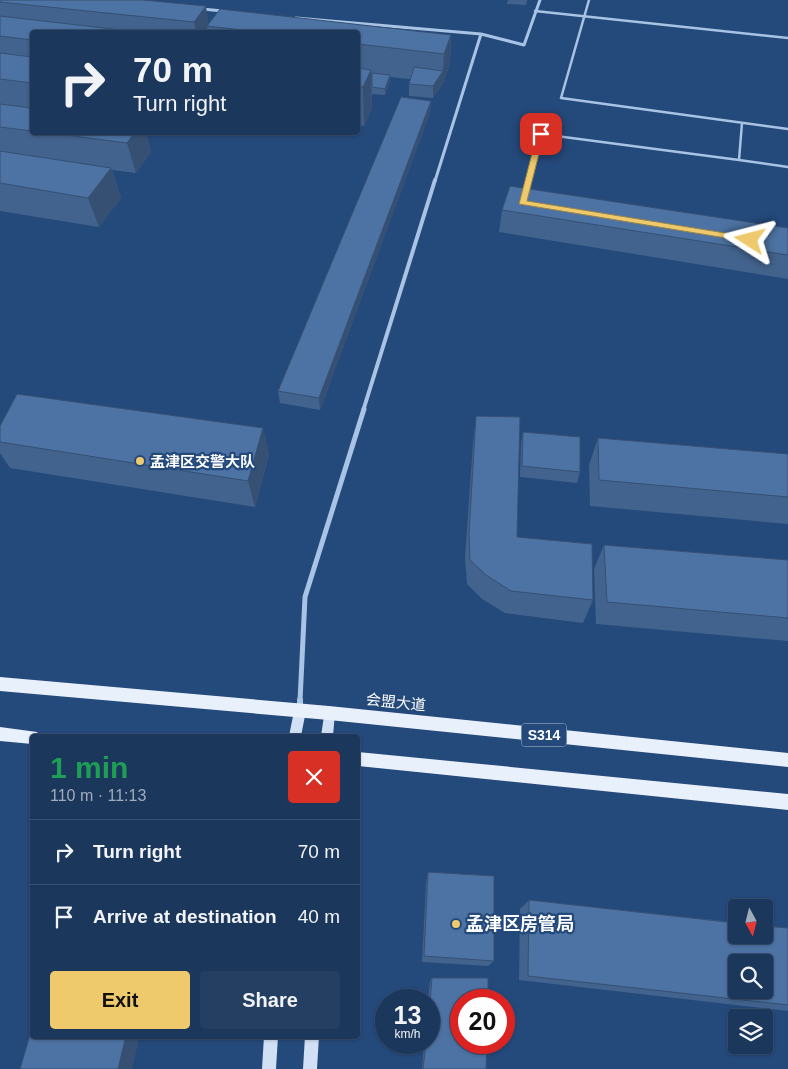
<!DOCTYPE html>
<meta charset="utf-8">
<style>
:root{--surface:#1b375c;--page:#243f62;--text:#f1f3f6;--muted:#a0acbb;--line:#395172;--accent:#eeca6c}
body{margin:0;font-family:Arial,"Noto Sans SC",sans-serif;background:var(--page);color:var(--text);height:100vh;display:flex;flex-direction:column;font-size:19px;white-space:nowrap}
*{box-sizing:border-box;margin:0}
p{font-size:16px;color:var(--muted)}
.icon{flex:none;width:28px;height:28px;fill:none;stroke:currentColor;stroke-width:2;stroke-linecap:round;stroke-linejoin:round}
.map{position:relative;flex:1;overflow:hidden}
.details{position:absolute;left:30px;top:734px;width:330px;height:305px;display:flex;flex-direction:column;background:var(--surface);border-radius:5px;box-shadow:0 1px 4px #0004,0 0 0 1px var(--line)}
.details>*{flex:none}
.guide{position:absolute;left:30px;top:30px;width:330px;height:105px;border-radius:5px;box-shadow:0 1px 4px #0004,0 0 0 1px var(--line);background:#1b375c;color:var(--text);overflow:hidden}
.needle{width:32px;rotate:173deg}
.fabs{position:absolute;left:728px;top:899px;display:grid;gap:10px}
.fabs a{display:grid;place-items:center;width:45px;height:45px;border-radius:5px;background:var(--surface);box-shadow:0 1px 4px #0004,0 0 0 1px var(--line);font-size:25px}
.speed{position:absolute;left:375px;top:989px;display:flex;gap:10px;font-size:25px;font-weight:700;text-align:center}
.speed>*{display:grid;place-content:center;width:65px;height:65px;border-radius:50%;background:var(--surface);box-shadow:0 1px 4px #0004,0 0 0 1px var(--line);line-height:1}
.speed small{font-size:12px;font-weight:400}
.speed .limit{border:8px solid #d22;background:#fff;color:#111}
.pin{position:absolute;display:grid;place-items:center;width:42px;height:42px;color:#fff;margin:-21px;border-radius:10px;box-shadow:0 2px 8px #0006}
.me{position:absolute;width:55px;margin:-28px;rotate:279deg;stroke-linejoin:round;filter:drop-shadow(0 0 4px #0008)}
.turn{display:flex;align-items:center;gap:18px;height:105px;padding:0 20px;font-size:22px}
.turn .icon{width:65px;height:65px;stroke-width:2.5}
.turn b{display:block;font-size:35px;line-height:42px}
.round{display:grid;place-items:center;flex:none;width:52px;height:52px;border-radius:5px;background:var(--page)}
.headline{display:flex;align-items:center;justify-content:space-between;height:85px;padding:0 20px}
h1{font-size:30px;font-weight:700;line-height:38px;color:#1e9e55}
.action{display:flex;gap:10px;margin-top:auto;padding:10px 20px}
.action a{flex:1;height:58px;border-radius:5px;background:var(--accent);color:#111;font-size:20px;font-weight:700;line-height:58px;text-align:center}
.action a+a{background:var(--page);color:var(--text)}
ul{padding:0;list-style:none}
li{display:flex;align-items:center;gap:15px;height:65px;padding:0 20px;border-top:1px solid var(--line)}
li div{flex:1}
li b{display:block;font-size:19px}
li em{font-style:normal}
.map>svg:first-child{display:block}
</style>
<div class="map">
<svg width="788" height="1069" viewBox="0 0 788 1069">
<rect width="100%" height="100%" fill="#24497b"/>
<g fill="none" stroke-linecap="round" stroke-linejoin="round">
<path stroke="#a8c3e4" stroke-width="2.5" d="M 589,0 L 561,98 L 788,129
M 535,11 L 788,38
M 742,123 L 739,160 L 788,167
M 528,181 L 541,134 L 739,160"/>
<path stroke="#a8c3e4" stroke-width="3" d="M 525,191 L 528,180"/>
<path stroke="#a8c3e4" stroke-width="3" d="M 202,9 L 223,11
M 296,18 L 481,34 L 524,45 L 540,0
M 435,181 L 481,34"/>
<path stroke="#a8c3e4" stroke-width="4" d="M 363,411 L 435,180"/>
<path stroke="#a8c3e4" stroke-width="5" d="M 300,701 L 305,597 L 364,409"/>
<path stroke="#a8c3e4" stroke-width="6" d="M 300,709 L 300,700"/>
<path fill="#d1e0f4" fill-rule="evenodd" d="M 300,705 L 304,707 L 306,711 L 301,736 L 289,736 L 294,711 L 296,707 Z
M 329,707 L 333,709 L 335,713 L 333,736 L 321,736 L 325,709 Z
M 264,1036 L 278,1036 L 276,1069 L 262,1069 Z
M 305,1036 L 319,1036 L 317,1069 L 303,1069 Z"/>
<path fill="#e8f0fc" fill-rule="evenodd" d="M 0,677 L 329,706 L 788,753 L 788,767 L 329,720 L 0,691 Z
M 0,727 L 37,732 L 39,736 L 32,736 L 32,744 L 0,741 Z
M 358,752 L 788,794 L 788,810 L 358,766 Z"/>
</g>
<path fill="#42638d" d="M 0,0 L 209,24 L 451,35 L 450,64 L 443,83 L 433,98 L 409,96 L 409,84 L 410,79 L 390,77 L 390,81 L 385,95 L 372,94 L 372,108 L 364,126 L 358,125 L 358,32 L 32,32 L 32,132 L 146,132 L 151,152 L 136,173 L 112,170 L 121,198 L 99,227 L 0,211 Z
M 508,0 L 527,0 L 526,5 L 507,4 Z
M 431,101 L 430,113 L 320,410 L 280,403 L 278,391 Z
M 502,210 L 788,228 L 788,279 L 499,232 Z
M 476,416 L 517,537 L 593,600 L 583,623 L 505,613 L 482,599 L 467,584 L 465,558 L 473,443 Z
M 0,426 L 263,428 L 269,455 L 255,507 L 10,468 L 0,453 Z
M 523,432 L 580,472 L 577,483 L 520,477 L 521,444 Z
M 598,438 L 788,454 L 788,524 L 590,506 L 589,465 Z
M 604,545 L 788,560 L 788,641 L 596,624 L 594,569 Z
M 428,872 L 494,961 L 488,966 L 422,962 L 426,883 Z
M 529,900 L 788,928 L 788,1011 L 519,980 L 520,909 Z
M 432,978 L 486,1069 L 422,1069 L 424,1042 L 429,1042 L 428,1000 L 430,981 Z"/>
<path fill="#365073" d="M 206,6 L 209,27 L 207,26 L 208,32 L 196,32 L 194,22 Z
M 451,35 L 450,64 L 443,83 L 433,98 L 433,86 L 443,71 L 444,54 Z
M 371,70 L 372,108 L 364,126 L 363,87 Z
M 390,75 L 390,81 L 385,95 L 385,89 Z
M 431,101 L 430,113 L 320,410 L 319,398 Z
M 135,132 L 146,132 L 151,152 L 136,173 L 127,143 Z
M 111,168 L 121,198 L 99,227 L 88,198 Z
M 263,428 L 269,455 L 255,507 L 248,481 Z
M 126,1036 L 140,1036 L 132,1069 L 118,1069 Z"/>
<path fill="#4d73a4" stroke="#365073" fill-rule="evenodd" d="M 0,0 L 143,0 L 206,6 L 194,22 L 0,2 Z
M 220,9 L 451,35 L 444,54 L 358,44 L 358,32 L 260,32 L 207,26 Z
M 0,16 L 138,32 L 32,32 L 32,40 L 0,36 Z
M 0,53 L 32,57 L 32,83 L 0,79 Z
M 414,67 L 443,71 L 433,86 L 409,84 Z
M 358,68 L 371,70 L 363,87 L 358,86 Z
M 372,73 L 390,75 L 385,89 L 372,87 Z
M 401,97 L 431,101 L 319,398 L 278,391 Z
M 0,104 L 32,108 L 32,131 L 0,127 Z
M 43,132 L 135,132 L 127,143 Z
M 0,151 L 111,168 L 88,198 L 0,183 Z
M 510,186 L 788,228 L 788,255 L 502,210 Z
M 17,394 L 263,428 L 248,481 L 0,442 L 0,426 Z
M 476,416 L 520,417 L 517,537 L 592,544 L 593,600 L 511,591 L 486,575 L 470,560 L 469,533 Z
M 523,432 L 580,437 L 580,472 L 522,466 Z
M 598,438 L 788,454 L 788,497 L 599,480 Z
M 604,545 L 788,560 L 788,618 L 607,602 Z
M 428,872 L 494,876 L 494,961 L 424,956 Z
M 529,900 L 736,923 L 736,935 L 764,935 L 764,926 L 788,928 L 788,1005 L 528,976 ZM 736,962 L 764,962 L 764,990 L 736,990 Z
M 432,978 L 488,978 L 488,1000 L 461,1000 L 461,1042 L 487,1042 L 486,1069 L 423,1069 L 426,1042 L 429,1042 L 429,1012 Z
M 32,1028 L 32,1036 L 126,1036 L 118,1069 L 20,1069 Z"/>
<path fill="#eeca6c" stroke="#9b8346" d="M 541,131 L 544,134 L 527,201 L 750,237 L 754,240 L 750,242 L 519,204 L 537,134 Z"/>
<g fill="#eeca6c" stroke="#24497b" stroke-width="2">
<circle cx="140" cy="461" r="5"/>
<circle cx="456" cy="924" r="5"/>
</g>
<g text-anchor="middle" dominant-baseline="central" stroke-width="4.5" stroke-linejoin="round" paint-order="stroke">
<rect fill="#24497b" stroke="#bdc8d7" stroke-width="1" x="521.5" y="723.5" width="45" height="23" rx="4"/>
<g font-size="14" font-weight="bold" fill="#fff">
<text x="544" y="735">S314</text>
</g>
<g font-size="15" font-weight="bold" fill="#fff" stroke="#24497b" text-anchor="start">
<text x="150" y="461">孟津区交警大队</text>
</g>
<g font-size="15" fill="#fff" stroke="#24497b">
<text transform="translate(396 702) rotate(6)">会盟大道</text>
</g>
<g font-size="18" font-weight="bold" fill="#fff" stroke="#24497b" text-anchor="start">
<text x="466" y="924">孟津区房管局</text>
</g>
</g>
</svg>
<div class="fabs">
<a><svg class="needle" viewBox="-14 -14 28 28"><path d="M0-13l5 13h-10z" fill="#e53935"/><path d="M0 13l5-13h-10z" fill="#a0acbb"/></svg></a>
<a><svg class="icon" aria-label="search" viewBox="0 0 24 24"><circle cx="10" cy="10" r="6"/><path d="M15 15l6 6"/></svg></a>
<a><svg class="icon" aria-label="layers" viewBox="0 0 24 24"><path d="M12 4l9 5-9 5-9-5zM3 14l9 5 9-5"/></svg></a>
</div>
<div class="speed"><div>13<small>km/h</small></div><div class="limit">20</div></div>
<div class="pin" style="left:541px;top:134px;background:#d93025"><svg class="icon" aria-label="arrive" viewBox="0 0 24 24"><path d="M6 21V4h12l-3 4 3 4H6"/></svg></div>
<svg class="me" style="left:750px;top:240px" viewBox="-20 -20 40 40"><path d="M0-17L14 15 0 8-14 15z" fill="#eeca6c" stroke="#fff" stroke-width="4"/></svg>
<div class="guide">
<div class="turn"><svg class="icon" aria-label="right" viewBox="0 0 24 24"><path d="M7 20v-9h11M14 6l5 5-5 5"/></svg><div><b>70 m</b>Turn right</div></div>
</div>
<section class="details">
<div class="headline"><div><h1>1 min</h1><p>110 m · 11:13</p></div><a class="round" style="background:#d93025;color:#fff"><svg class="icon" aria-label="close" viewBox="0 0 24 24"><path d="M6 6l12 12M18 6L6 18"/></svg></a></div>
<ul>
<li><svg class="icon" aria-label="right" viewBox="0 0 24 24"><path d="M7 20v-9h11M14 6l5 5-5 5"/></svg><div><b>Turn right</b></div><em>70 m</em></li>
<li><svg class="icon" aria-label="arrive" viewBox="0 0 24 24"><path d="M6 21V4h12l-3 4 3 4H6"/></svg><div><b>Arrive at destination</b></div><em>40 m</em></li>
</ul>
<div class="action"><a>Exit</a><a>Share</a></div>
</section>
</div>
